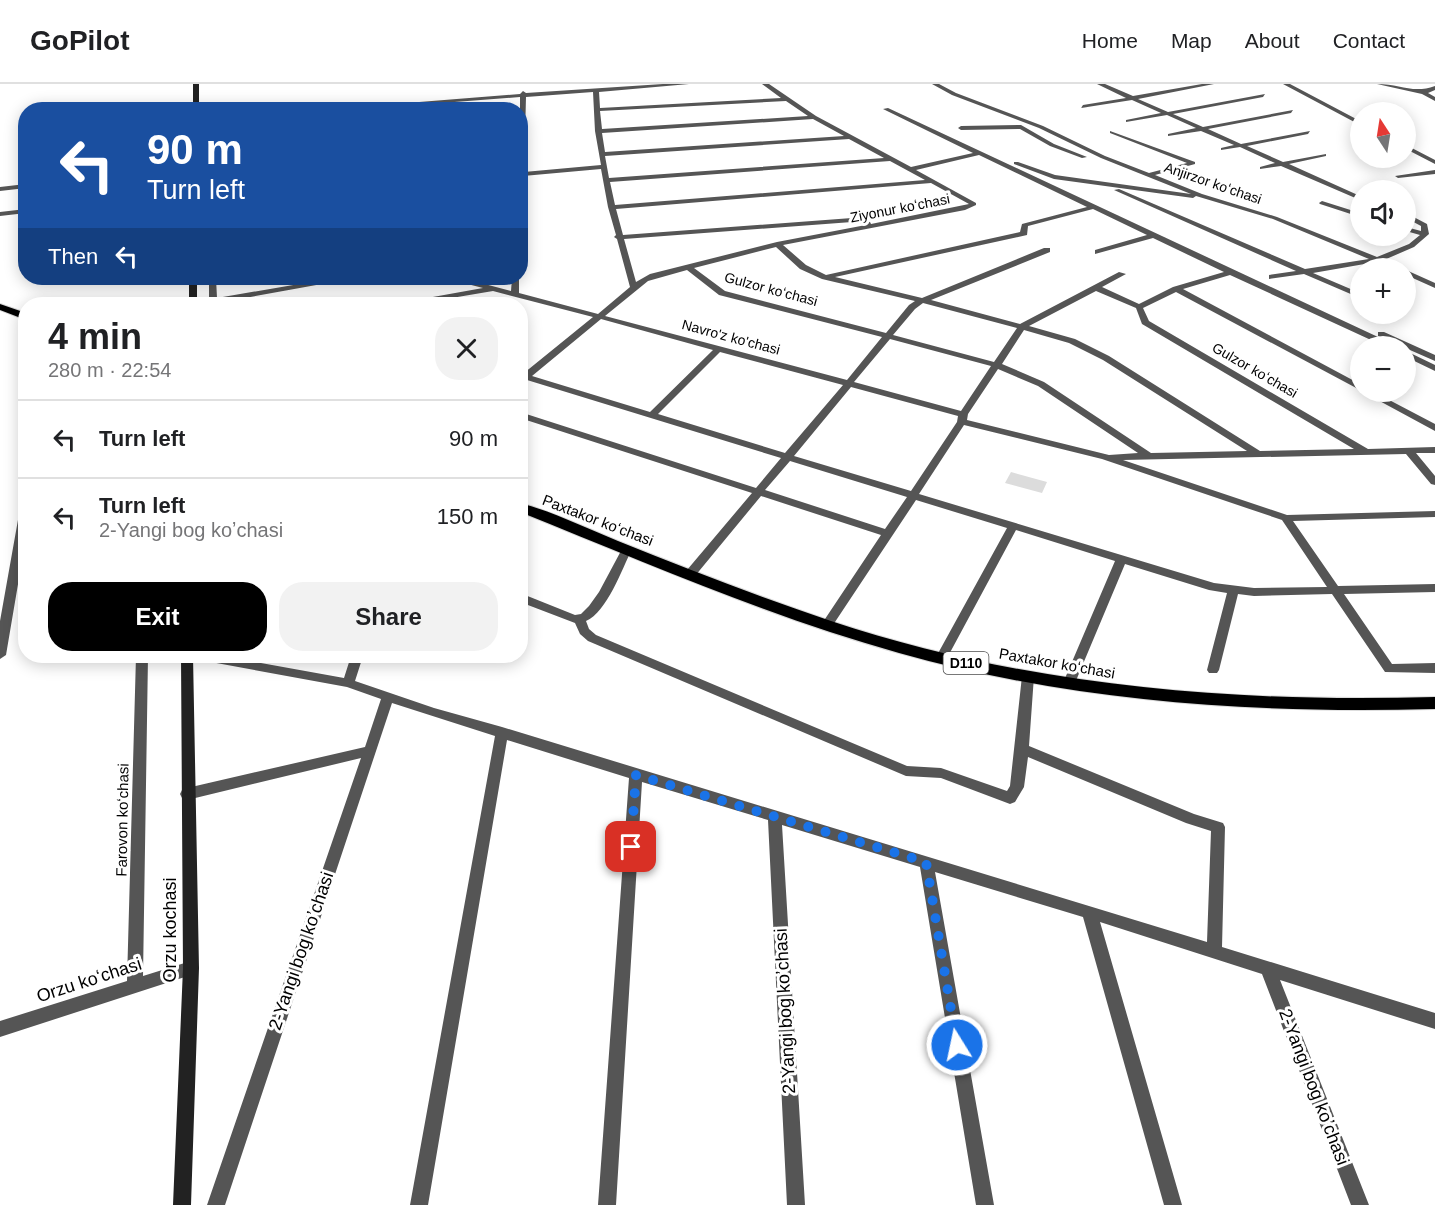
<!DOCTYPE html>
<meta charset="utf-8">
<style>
:root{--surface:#fff;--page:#f2f2f2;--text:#202124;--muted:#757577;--line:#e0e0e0;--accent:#000}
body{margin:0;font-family:Arial,sans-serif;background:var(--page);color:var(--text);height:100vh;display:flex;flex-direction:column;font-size:22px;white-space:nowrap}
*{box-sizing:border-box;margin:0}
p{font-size:20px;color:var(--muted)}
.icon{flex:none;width:33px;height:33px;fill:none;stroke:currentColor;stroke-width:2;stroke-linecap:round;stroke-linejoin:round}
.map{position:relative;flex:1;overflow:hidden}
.side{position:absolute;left:18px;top:213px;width:510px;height:366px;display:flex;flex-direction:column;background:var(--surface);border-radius:24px;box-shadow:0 3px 15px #0003}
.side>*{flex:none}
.hud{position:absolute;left:18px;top:18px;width:510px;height:183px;border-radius:24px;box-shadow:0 3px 15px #0003;background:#1a4fa0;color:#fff;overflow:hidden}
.needle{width:39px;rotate:348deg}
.controls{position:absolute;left:1350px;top:18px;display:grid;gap:12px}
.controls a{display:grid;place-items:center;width:66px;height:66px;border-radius:50%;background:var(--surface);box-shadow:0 3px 15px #0003;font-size:30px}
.pin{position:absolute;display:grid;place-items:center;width:51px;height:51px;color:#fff;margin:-26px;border-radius:12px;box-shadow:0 3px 9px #0006}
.me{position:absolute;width:66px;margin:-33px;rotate:350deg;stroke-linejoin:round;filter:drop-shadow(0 0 4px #0008)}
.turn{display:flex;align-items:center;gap:21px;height:126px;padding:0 30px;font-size:27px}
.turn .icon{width:78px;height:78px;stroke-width:2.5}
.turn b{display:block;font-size:42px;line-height:51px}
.then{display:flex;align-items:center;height:57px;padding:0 30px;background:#0003;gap:12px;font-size:22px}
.round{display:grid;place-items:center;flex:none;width:63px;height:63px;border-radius:24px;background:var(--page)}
.headline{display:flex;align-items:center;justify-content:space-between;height:102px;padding:0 30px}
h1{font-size:36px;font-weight:700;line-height:45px}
.button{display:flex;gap:12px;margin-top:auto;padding:12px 30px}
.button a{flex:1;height:69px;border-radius:24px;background:var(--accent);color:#fff;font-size:24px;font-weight:700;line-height:69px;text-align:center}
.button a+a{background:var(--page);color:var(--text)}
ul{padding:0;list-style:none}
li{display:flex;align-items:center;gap:18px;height:78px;padding:0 30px;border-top:2px solid var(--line)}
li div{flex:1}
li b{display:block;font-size:22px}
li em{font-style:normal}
header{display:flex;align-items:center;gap:36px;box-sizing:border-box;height:84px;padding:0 30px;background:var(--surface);border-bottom:2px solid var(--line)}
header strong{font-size:28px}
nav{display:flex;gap:33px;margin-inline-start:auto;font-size:21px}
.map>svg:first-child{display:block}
</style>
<header>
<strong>GoPilot</strong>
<nav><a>Home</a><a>Map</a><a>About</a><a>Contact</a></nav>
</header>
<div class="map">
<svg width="1435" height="1121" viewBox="0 0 1435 1121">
<rect width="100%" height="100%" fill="#fff"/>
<path fill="#dcdcdc" d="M 1011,388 L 1047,398 L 1042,409 L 1005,399 Z"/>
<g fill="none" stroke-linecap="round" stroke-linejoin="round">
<defs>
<path id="primary" d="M 0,220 L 26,229 L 26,236 L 0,226 Z
M 520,419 C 554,428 586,444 618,457 C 688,485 759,513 831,537 C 1026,602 1230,619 1435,613 L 1435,625 C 1254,630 1074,618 899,569 C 769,533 645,478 520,428 Z"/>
</defs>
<use href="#primary" stroke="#dbdbdb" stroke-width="2"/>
<path fill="#555" fill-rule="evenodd" d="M 663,0 L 689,0 L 599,8 L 600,24 L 781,14 L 762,0 L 769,0 L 816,32 L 911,83 L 973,69 L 883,25 L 888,24 L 1393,260 L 1394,262 L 1384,262 L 1230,191 L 1183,205 L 1360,300 L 1360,306 L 1176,208 L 1143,224 L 1149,237 L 1368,365 L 1435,363 L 1435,369 L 1416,369 L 1435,392 L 1435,401 L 1431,400 L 1406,370 L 1123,376 L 1287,431 L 1435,427 L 1435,433 L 1293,437 L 1338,502 L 1435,500 L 1435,508 L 1344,510 L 1392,580 L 1435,579 L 1435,589 L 1385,588 L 1332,510 L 1254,512 L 1238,510 L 1219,586 L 1217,589 L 1209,589 L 1207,586 L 1227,509 L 1209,506 L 1125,480 L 1075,599 L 1073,602 L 1065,602 L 1063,599 L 1115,477 L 1016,446 L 946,576 L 938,576 L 936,573 L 1007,444 L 916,416 L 831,544 L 827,545 L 821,541 L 881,451 L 761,412 L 695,492 L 687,492 L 685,489 L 687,486 L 752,409 L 520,334 L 520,328 L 756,404 L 781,374 L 527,296 L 520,297 L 520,288 L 524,289 L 593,233 L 493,207 L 416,220 L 401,220 L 405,218 L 483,204 L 452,196 L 452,194 L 462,194 L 511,207 L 512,194 L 519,194 L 519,209 L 598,230 L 630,203 L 617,155 L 614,153 L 616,151 L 608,123 L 601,85 L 523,92 L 523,99 L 520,101 L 520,13 L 350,26 L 319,26 L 520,10 L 523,7 L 526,9 ZM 593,8 L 595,47 L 601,81 L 524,88 L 526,13 ZM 786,17 L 808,32 L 602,45 L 600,27 ZM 813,35 L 844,52 L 605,68 L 602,49 ZM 849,55 L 884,74 L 609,94 L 605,72 ZM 979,71 L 1087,123 L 1022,140 L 1020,148 L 826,191 L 806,181 L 783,161 L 965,126 L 976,121 L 976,119 L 916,86 ZM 890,77 L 925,96 L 615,121 L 610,98 ZM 931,99 L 969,120 L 871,140 L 870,138 L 852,134 L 623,151 L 616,125 ZM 1093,125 L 1147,151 L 1095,166 L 1095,170 L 1153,154 L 1224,188 L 1173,203 L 1139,220 L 1102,203 L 1126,190 L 1119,188 L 1020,240 L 931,216 L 1050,168 L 1050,164 L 1044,164 L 922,214 L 835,193 L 1027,151 L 1028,142 ZM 852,138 L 866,141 L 777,158 L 650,190 L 636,198 L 624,155 ZM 776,163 L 800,185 L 822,195 L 915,217 L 909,221 L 886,249 L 725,207 L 694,184 ZM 687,186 L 719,211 L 882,253 L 847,296 L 605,232 L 648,197 ZM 1096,207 L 1136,224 L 1142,240 L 1354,365 L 1260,367 L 1109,272 L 1075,255 L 1029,242 ZM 923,219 L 1017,244 L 994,278 L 893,251 L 915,225 ZM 601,235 L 713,266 L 650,328 L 532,292 ZM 1024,246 L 1069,259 L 1103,276 L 1247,367 L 1151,369 L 1044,298 L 1002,280 ZM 890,255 L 991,282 L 961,327 L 854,298 ZM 720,268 L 843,301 L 785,369 L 658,330 ZM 998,285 L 1038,302 L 1138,369 L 1109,371 L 967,336 L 968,330 ZM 851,303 L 958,332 L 957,338 L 911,407 L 794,372 ZM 964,341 L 1102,375 L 1282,436 L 1327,503 L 1254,504 L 1214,499 L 919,410 ZM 790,377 L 907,413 L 885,445 L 765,406 Z
M 932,0 L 939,0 L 956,9 L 1043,42 L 1105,72 L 1149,89 L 1187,79 L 1110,49 L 1110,47 L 1195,78 L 1195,80 L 1155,91 L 1202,110 L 1277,133 L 1377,173 L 1409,160 L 1420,151 L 1406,147 L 1406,143 L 1421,147 L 1421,142 L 1406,134 L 1406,129 L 1427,140 L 1429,150 L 1414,163 L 1384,176 L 1400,182 L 1400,184 L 1392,184 L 1376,178 L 1313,189 L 1360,209 L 1360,214 L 1304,190 L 1269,195 L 1269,191 L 1296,187 L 1114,106 L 1119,105 L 1305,185 L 1369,175 L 1273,135 L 1196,112 L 1193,114 L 1054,95 L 1014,80 L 1014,78 L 1018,78 L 1055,91 L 1191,110 L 1101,74 L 1039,44 L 952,11 Z
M 1097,0 L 1105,0 L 1133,12 L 1202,0 L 1214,0 L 1138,15 L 1168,28 L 1265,10 L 1263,13 L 1173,30 L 1203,43 L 1293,26 L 1291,29 L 1208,45 L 1241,60 L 1310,47 L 1308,50 L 1247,62 L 1283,78 L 1326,70 L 1326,72 L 1289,80 L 1360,112 L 1360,116 L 1281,82 L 1260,85 L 1260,83 L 1275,79 L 1240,63 L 1221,66 L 1221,64 L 1234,61 L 1201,47 L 1168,52 L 1168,50 L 1196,44 L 1167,31 L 1126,38 L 1126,36 L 1161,29 L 1132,16 L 1081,24 L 1083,21 L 1126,14 Z
M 1283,0 L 1290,0 L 1360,37 L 1360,41 Z
M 1377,0 C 1400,0 1413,10 1435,2 L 1435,6 L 1428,9 L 1435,13 L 1435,17 L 1422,10 Z
M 1021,41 L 1054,60 L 1087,73 L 1082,74 L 1050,62 L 1020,45 L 961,46 L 958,44 L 961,42 Z
M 1406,61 L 1435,76 L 1435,80 L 1406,65 Z
M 1435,86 L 1435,90 L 1398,94 L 1395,92 Z
M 26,100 L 26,104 L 0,107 L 0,103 Z
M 1322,117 L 1360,129 L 1360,133 L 1320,120 L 1319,119 Z
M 26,125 L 26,129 L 0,132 L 0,128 Z
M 1406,186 L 1435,199 L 1435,204 L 1406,191 Z
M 190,194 L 216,194 L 217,214 L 334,194 L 348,194 L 344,196 L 217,219 L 217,220 L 209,220 L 209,197 L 193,198 L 189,196 Z
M 1378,248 L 1384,248 L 1435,271 L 1435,277 L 1378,252 Z
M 1406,267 L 1435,281 L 1435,287 L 1406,273 Z
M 1363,308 L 1374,308 L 1435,340 L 1435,347 Z
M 26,416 L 26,453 L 6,571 L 0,575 L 0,537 L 21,419 Z
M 627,461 L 632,465 C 622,485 607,528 586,537 L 589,545 L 596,551 L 907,682 L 941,684 L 1007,707 L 1010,702 L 1022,592 L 1024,589 L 1032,589 L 1034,592 L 1029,662 L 1194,730 L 1223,739 L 1225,743 L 1222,863 L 1435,929 L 1435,945 L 1280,896 L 1369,1121 L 1351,1121 L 1262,890 L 1100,838 L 1182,1121 L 1164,1121 L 1083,833 L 935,788 L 994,1121 L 976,1121 L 920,783 L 782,741 L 805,1121 L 787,1121 L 768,736 L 642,698 L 616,1121 L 598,1121 L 629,694 L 507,656 L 428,1121 L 410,1121 L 495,652 L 392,619 L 225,1121 L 207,1121 L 361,674 L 187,716 L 182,714 L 180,710 L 182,706 L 187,704 L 365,663 L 381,615 L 347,603 L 200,576 L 196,575 L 194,572 L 222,572 L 344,594 L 351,572 L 363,572 L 355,597 L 434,624 L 502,643 L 1207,858 L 1211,747 L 1186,739 L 1028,673 L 1024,703 L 1015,718 L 1010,720 L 941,694 L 906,692 L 588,557 L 580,550 L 575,539 L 520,518 L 520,509 L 575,531 L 581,530 L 589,522 L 599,508 L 622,465 Z
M 136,572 L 148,572 L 143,892 L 191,877 L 197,879 L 199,884 L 197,889 L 191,891 L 0,953 L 0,937 L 127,897 Z"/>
<path fill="#222" fill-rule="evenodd" d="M 193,0 L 199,0 L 199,26 L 193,26 Z
M 189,194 L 197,194 L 197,220 L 189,220 Z
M 181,572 L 193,572 L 199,884 L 191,1121 L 173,1121 L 183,884 Z"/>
<use href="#primary" fill="#000" fill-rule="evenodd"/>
</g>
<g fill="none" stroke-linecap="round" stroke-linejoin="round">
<path stroke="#1a73e8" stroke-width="10" stroke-dasharray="0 18" d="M 631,763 L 636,691 L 926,778 L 957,961"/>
</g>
<g text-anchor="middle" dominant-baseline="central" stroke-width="6" stroke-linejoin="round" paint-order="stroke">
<g font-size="14" fill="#000" stroke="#fff">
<text transform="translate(1213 99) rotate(19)">Anjirzor koʻchasi</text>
<text transform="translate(900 124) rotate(-11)">Ziyonur koʻchasi</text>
<text transform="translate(771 205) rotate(15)">Gulzor koʻchasi</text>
<text transform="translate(731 253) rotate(15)">Navro'z ko'chasi</text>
<text transform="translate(1255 286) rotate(30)">Gulzor koʻchasi</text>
</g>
<rect fill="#fff" stroke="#4c4c4c" stroke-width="1.5" x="943.5" y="568" width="45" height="22" rx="4.5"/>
<g font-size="14" font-weight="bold" fill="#000">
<text x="966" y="579">D110</text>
</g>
<g font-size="15" fill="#000" stroke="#fff">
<text transform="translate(598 436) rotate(21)">Paxtakor koʻchasi</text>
<text transform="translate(1057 579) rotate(10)">Paxtakor koʻchasi</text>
<text transform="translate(122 736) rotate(-89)">Farovon koʻchasi</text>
</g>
<g font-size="18" fill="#000" stroke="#fff">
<text transform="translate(170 846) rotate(-90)">Orzu kochasi</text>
<text transform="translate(301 867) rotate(-71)">2-Yangi bog koʼchasi</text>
<text transform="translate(89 896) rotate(-18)">Orzu koʻchasi</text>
<text transform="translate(785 927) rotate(-93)">2-Yangi bog koʼchasi</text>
<text transform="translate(1314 1003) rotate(69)">2-Yangi bog koʼchasi</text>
</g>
</g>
</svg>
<div class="controls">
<a><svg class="needle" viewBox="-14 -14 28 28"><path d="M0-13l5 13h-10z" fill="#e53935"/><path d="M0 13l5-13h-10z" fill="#757577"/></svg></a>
<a><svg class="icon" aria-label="sound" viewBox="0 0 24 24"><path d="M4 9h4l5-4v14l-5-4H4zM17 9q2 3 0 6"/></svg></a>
<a>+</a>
<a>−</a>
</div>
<div class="pin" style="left:631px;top:763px;background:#d93025"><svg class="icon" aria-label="arrive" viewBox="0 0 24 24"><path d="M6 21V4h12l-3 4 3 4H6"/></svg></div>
<svg class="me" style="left:957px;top:961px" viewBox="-20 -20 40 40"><circle r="17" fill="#1a73e8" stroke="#fff" stroke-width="3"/><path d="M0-11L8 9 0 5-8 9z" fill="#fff"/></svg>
<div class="hud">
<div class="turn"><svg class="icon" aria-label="left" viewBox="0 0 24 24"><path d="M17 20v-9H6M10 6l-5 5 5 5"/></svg><div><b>90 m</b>Turn left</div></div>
<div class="then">Then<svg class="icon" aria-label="left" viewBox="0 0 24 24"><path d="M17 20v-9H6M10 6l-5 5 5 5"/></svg></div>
</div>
<section class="side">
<div class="headline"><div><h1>4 min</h1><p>280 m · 22:54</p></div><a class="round"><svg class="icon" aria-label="close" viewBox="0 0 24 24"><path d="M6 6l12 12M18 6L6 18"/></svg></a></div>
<ul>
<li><svg class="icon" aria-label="left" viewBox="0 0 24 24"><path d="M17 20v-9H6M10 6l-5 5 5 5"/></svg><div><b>Turn left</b></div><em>90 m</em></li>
<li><svg class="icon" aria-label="left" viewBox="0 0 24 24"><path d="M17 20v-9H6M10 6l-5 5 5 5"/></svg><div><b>Turn left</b><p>2-Yangi bog koʼchasi</p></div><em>150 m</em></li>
</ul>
<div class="button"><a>Exit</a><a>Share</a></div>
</section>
</div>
